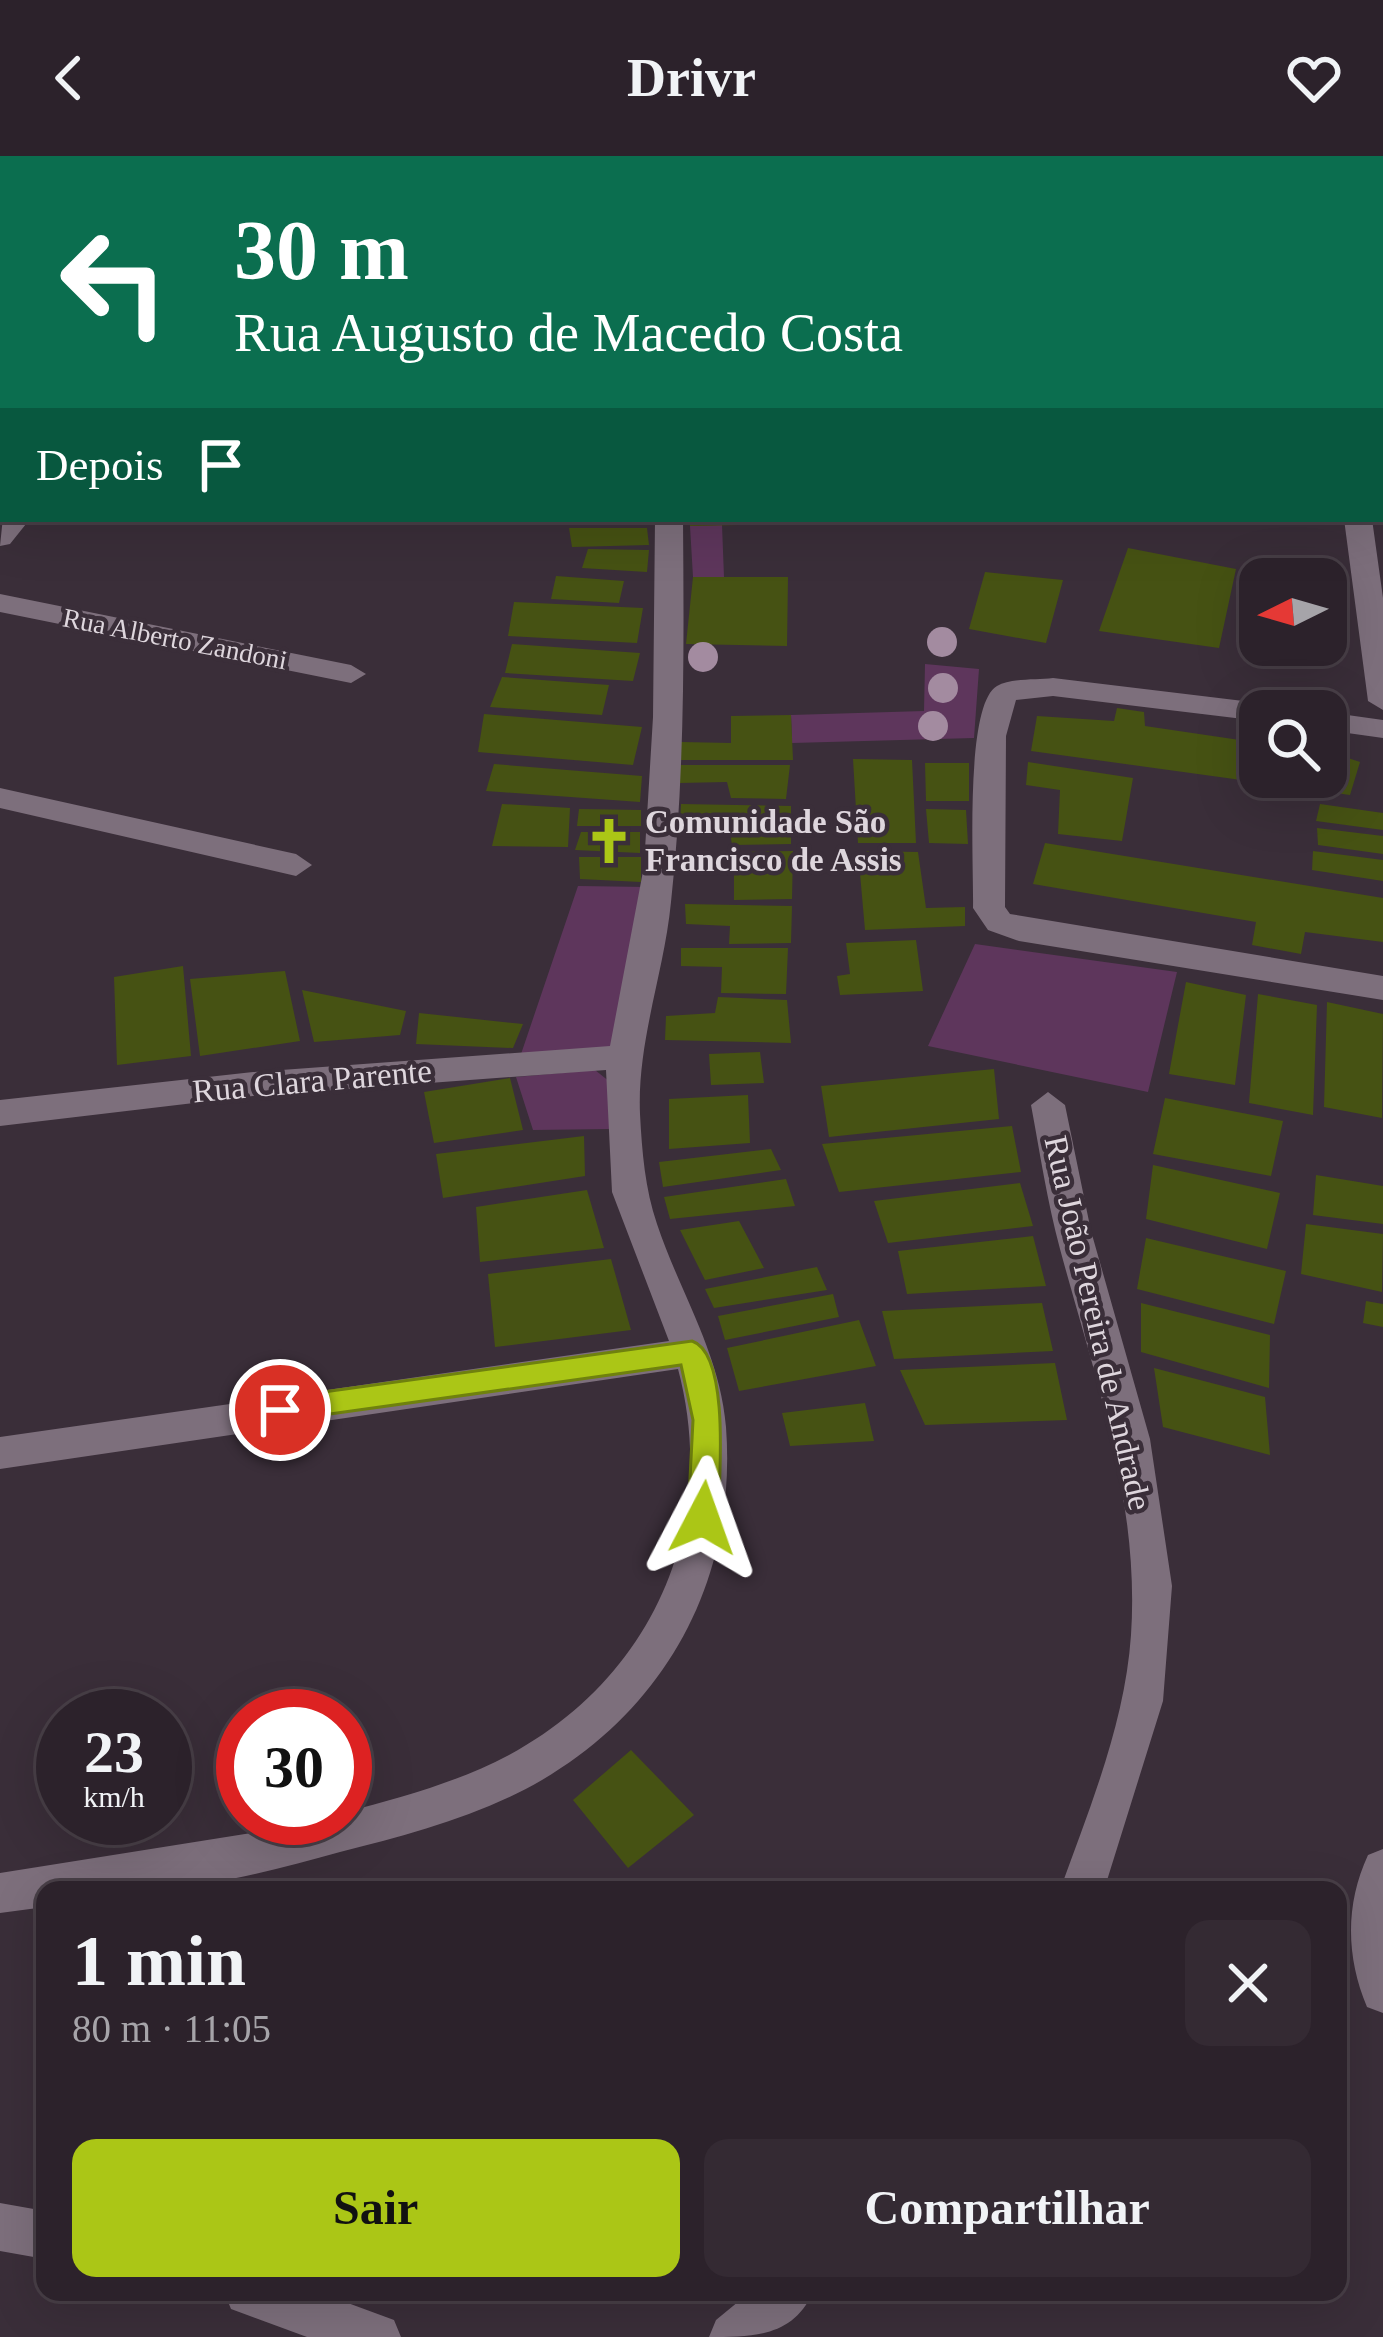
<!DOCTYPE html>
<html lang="pt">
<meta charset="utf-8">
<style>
:root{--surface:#2c222b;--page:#342a33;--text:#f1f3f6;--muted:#a6a4a9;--line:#483f47;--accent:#abc616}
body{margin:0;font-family:"Times New Roman",serif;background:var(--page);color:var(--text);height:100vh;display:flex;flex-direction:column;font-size:45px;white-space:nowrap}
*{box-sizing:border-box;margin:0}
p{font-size:39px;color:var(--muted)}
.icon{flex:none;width:66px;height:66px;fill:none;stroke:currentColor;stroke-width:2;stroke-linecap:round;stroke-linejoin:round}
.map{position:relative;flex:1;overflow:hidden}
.side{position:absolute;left:36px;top:1725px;width:1311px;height:420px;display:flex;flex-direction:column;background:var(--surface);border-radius:24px;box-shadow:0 12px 48px #0002,0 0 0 3px var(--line)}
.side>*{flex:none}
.top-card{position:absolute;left:0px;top:0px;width:1383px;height:366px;box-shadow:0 12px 48px #0002,0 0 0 3px var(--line);background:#0b6e4f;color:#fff;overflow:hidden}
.needle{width:78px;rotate:265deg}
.buttons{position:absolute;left:1239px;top:402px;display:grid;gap:24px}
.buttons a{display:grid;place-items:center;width:108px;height:108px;border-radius:24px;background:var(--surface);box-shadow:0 12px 48px #0002,0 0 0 3px var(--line);font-size:60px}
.speed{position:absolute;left:36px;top:1533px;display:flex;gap:24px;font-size:60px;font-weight:700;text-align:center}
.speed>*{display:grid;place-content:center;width:156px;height:156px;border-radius:50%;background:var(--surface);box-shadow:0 12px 48px #0002,0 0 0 3px var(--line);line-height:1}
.speed small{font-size:30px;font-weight:400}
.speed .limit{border:18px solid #d22;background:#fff;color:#111}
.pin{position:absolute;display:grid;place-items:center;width:102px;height:102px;color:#fff;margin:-51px;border:6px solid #fff;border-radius:50%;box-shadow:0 3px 12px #0007}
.me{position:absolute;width:132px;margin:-66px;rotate:4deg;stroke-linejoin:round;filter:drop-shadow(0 0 9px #0008)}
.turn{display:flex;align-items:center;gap:42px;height:252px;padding:0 36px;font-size:54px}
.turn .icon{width:156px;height:156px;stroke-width:2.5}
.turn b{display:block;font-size:84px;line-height:102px}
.then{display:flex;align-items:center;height:114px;padding:0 36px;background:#0003;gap:24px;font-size:45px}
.round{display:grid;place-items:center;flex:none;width:126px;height:126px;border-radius:24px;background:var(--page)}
.summary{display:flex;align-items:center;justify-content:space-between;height:204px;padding:0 36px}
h1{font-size:72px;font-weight:800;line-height:90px}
.action{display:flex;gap:24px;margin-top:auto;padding:24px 36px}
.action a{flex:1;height:138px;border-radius:24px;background:var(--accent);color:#111;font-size:48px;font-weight:800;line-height:138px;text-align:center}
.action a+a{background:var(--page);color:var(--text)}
header{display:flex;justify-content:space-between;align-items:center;height:156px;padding:0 36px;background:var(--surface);font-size:54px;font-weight:800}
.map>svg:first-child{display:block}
</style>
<header><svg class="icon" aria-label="back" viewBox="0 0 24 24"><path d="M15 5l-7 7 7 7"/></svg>Drivr<svg class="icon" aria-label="heart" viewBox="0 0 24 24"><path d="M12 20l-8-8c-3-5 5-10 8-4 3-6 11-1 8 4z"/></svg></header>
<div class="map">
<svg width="1383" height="2181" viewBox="0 0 1383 2181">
<rect width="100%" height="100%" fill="#3a2e39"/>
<path fill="#5e365c" d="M 751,0 L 1383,0 L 1383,139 L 1380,3 Z
M 722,369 L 724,421 L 693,421 L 690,370 Z
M 925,508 L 979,513 L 974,582 L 792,587 L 791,559 L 924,555 Z
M 578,730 L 647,731 L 617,900 L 520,901 Z
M 975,788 L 1177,816 L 1148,936 L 928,890 Z
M 595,914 L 615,930 L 611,973 L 533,974 L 516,921 Z"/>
<path fill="#465213" d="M 690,363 L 783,363 L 783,368 L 690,370 Z
M 569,372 L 647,372 L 649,389 L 572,391 Z
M 1128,392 L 1236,413 L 1219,492 L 1099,475 Z
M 588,393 L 649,394 L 647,416 L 582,412 Z
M 985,416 L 1063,424 L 1046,487 L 969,473 Z
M 556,420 L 624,425 L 619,447 L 551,443 Z
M 693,421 L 788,421 L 787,490 L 686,488 Z
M 514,446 L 643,452 L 637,487 L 508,480 Z
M 512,488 L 640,497 L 633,525 L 505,517 Z
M 502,521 L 609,529 L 602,559 L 490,551 Z
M 1117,552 L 1144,556 L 1145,570 L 1260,587 L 1260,621 L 1326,621 L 1326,583 L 1333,584 L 1330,596 L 1360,606 L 1350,639 L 1031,595 L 1037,560 L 1114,565 Z
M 484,558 L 642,571 L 633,609 L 478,596 Z
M 791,559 L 793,604 L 677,604 L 681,586 L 731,587 L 731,560 Z
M 853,603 L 912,604 L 916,687 L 858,687 Z
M 1028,606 L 1133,622 L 1122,685 L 1058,678 L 1060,634 L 1026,629 Z
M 925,607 L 969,607 L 969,645 L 926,645 Z
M 494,608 L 642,620 L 640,646 L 486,635 Z
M 679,609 L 790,609 L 786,643 L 731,642 L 727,626 L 679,627 Z
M 502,648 L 570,652 L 568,691 L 492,690 Z
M 681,648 L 791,650 L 791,688 L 732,689 L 729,669 L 680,668 Z
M 1320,648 L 1383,657 L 1383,674 L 1316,665 Z
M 579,653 L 641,654 L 641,670 L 577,670 Z
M 926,653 L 966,654 L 968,688 L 929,687 Z
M 1317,672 L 1383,680 L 1383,698 L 1318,689 Z
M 581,676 L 640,676 L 640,697 L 575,694 Z
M 1045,687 L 1383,742 L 1383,786 L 1305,776 L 1301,798 L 1252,789 L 1256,766 L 1033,728 Z
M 793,695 L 792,743 L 734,744 L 734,696 Z
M 858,695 L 918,696 L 926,752 L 965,751 L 965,770 L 865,774 Z
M 1313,695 L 1383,704 L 1383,725 L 1312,714 Z
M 579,701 L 641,701 L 641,726 L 580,723 Z
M 685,748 L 792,750 L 791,787 L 729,788 L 730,770 L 686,768 Z
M 916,784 L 923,835 L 840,839 L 837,820 L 850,818 L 846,787 Z
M 681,792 L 788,792 L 786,838 L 721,837 L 722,811 L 681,810 Z
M 183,810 L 191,900 L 117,909 L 114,821 Z
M 285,815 L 300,885 L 200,900 L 190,823 Z
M 1186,826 L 1246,839 L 1235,929 L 1169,918 Z
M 302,834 L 406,855 L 400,879 L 314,886 Z
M 1258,838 L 1317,849 L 1313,959 L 1249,947 Z
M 718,841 L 787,844 L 791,887 L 665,884 L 666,860 L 715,857 Z
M 1327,846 L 1383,858 L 1382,962 L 1324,951 Z
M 419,857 L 523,868 L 513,892 L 416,888 Z
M 760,896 L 764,927 L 711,929 L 709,898 Z
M 994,913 L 999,963 L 829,981 L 821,930 Z
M 510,922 L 523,974 L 434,987 L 424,936 Z
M 748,939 L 750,987 L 669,993 L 669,943 Z
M 1165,942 L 1283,965 L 1271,1020 L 1153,998 Z
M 1012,970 L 1021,1016 L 839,1036 L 822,988 Z
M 584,980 L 585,1020 L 443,1042 L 436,998 Z
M 771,993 L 781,1014 L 663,1031 L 659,1006 Z
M 1153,1009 L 1280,1037 L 1267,1093 L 1146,1063 Z
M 1316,1019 L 1383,1030 L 1383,1068 L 1313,1059 Z
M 786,1023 L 795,1050 L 670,1063 L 664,1041 Z
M 1020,1027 L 1033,1070 L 888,1087 L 874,1045 Z
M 587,1034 L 604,1092 L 480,1106 L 476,1051 Z
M 739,1065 L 764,1112 L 705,1124 L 680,1074 Z
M 1306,1068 L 1383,1078 L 1382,1136 L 1301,1118 Z
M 1033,1080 L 1046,1130 L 907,1138 L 898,1095 Z
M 1146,1082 L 1286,1115 L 1274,1168 L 1137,1133 Z
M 611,1103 L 631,1174 L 495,1191 L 488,1118 Z
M 817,1111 L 827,1134 L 714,1152 L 705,1133 Z
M 833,1138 L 839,1161 L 725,1184 L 718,1160 Z
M 1366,1145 L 1383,1148 L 1383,1171 L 1363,1167 Z
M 1042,1147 L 1053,1195 L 894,1203 L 882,1155 Z
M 1141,1147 L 1270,1179 L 1269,1232 L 1141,1196 Z
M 859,1164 L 876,1210 L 739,1235 L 727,1192 Z
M 1055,1207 L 1067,1264 L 925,1269 L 900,1214 Z
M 1154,1212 L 1265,1241 L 1270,1299 L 1163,1271 Z
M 865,1247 L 874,1285 L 790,1290 L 782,1257 Z
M 631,1594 L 694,1659 L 628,1712 L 573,1644 Z"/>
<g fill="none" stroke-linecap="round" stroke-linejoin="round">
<path fill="#7d6f7c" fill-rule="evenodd" d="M 663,0 L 681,0 L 661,3 Z
M 1383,291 L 1383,303 L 1380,304 L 1380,292 Z"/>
<path fill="#7d6f7c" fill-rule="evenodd" d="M 702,0 L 731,0 L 734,3 L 705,3 Z
M 1380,154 L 1383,154 L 1383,168 L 1380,168 Z
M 3,361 L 30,363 L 10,388 L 0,390 Z
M 655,363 L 683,363 C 684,491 685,619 671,746 C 664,818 637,885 640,958 C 642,996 645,1033 657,1068 C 680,1137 720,1197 726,1271 C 737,1418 671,1548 542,1624 C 482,1659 408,1679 340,1696 C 282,1712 218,1729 157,1734 C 120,1737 82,1734 45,1734 L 45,1751 L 0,1757 L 0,1717 L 345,1662 L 345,1656 C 400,1642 458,1626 509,1599 C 652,1522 720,1370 678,1213 L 0,1313 L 0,1281 L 669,1185 L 612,1036 L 606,914 L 253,940 L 0,970 L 0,944 L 253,916 L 610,890 L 644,710 L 653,561 Z
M 1344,363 L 1372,363 L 1383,442 L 1383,554 L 1368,545 Z
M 0,438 L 351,509 L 366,518 L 351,527 L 0,456 Z
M 1053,522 L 1260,547 L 1274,555 L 1260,555 L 1260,565 L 1053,540 L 1016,544 L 1006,580 L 1005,751 L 1010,758 L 1383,820 L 1383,844 L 1019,785 L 988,774 L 973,752 C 974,712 964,549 997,530 C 1011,522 1037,524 1053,522 Z
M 1326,556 L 1383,564 L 1383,582 L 1326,574 Z
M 0,632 L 296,698 L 312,709 L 296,720 L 0,652 Z
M 1048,936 L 1065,949 L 1091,1075 L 1150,1283 L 1172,1430 L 1163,1545 L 1104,1734 L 1060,1734 C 1090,1651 1125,1567 1131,1479 C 1140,1345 1094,1219 1060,1093 C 1047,1045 1040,997 1031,949 Z
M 1383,1693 L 1383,1857 L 1367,1851 C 1346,1801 1345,1749 1368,1699 Z
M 0,2047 L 45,2055 L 45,2103 L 0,2095 Z
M 224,2136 L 318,2136 L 394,2164 L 401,2181 L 307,2181 L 231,2153 Z
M 750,2136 L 813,2136 C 793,2181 753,2181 709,2181 L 716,2164 Z"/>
<path fill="#986f96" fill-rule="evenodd" d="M 125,0 L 155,0 L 158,3 L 128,3 Z
M 1380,347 L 1383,347 L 1383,363 L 1379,363 Z"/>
</g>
<g fill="#a38ba0">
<circle cx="942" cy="486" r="15"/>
<circle cx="703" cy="501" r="15"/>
<circle cx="943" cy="532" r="15"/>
<circle cx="933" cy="570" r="15"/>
</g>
<path fill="#abc616" stroke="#6f810e" stroke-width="3" d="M 692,1185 C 731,1198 719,1327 718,1362 L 703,1374 L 688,1362 L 693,1264 L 681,1209 L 280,1265 L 266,1254 L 280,1242 Z"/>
<defs>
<symbol id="church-bare" viewBox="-9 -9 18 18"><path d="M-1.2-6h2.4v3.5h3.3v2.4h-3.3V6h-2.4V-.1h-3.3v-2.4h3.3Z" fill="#abc616" stroke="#3a2e39" stroke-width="2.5" paint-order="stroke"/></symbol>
</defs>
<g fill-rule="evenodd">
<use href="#church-bare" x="576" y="652" width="66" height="66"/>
</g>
<g text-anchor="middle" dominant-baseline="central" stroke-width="9" stroke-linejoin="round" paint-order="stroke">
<g font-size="27" fill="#ded6dd" stroke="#3a2e39">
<text transform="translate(175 483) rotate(11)">Rua Alberto Zandoni</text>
</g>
<g font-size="33" font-weight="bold" fill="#ded6dd" stroke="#3a2e39" text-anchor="start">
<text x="645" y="666">Comunidade São<tspan x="645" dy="38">Francisco de Assis</tspan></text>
</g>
<g font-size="33" fill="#ded6dd" stroke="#3a2e39">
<text transform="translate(312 925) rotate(-5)">Rua Clara Parente</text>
<text transform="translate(1098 1167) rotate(77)">Rua João Pereira de Andrade</text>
</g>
</g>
</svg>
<div class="buttons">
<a><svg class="needle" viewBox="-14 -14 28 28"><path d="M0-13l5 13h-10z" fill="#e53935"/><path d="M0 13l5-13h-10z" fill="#a6a4a9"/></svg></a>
<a><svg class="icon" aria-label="search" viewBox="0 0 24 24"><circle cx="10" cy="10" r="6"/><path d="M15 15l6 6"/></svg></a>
</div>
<div class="speed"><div>23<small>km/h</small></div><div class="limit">30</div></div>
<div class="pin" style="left:280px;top:1254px;background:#d93025"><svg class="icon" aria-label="arrive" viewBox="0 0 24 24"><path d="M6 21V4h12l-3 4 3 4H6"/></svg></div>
<svg class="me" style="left:703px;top:1362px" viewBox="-20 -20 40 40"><path d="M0-17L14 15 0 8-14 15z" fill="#abc616" stroke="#fff" stroke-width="4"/></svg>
<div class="top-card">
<div class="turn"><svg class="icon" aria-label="left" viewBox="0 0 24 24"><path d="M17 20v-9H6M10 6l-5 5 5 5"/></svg><div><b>30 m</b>Rua Augusto de Macedo Costa</div></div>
<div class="then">Depois<svg class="icon" aria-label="arrive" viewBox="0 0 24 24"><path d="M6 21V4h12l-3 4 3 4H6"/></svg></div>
</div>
<section class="side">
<div class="summary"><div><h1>1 min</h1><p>80 m · 11:05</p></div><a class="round"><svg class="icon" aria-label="close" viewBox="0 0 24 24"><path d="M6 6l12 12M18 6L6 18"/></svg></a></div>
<div class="action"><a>Sair</a><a>Compartilhar</a></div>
</section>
</div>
